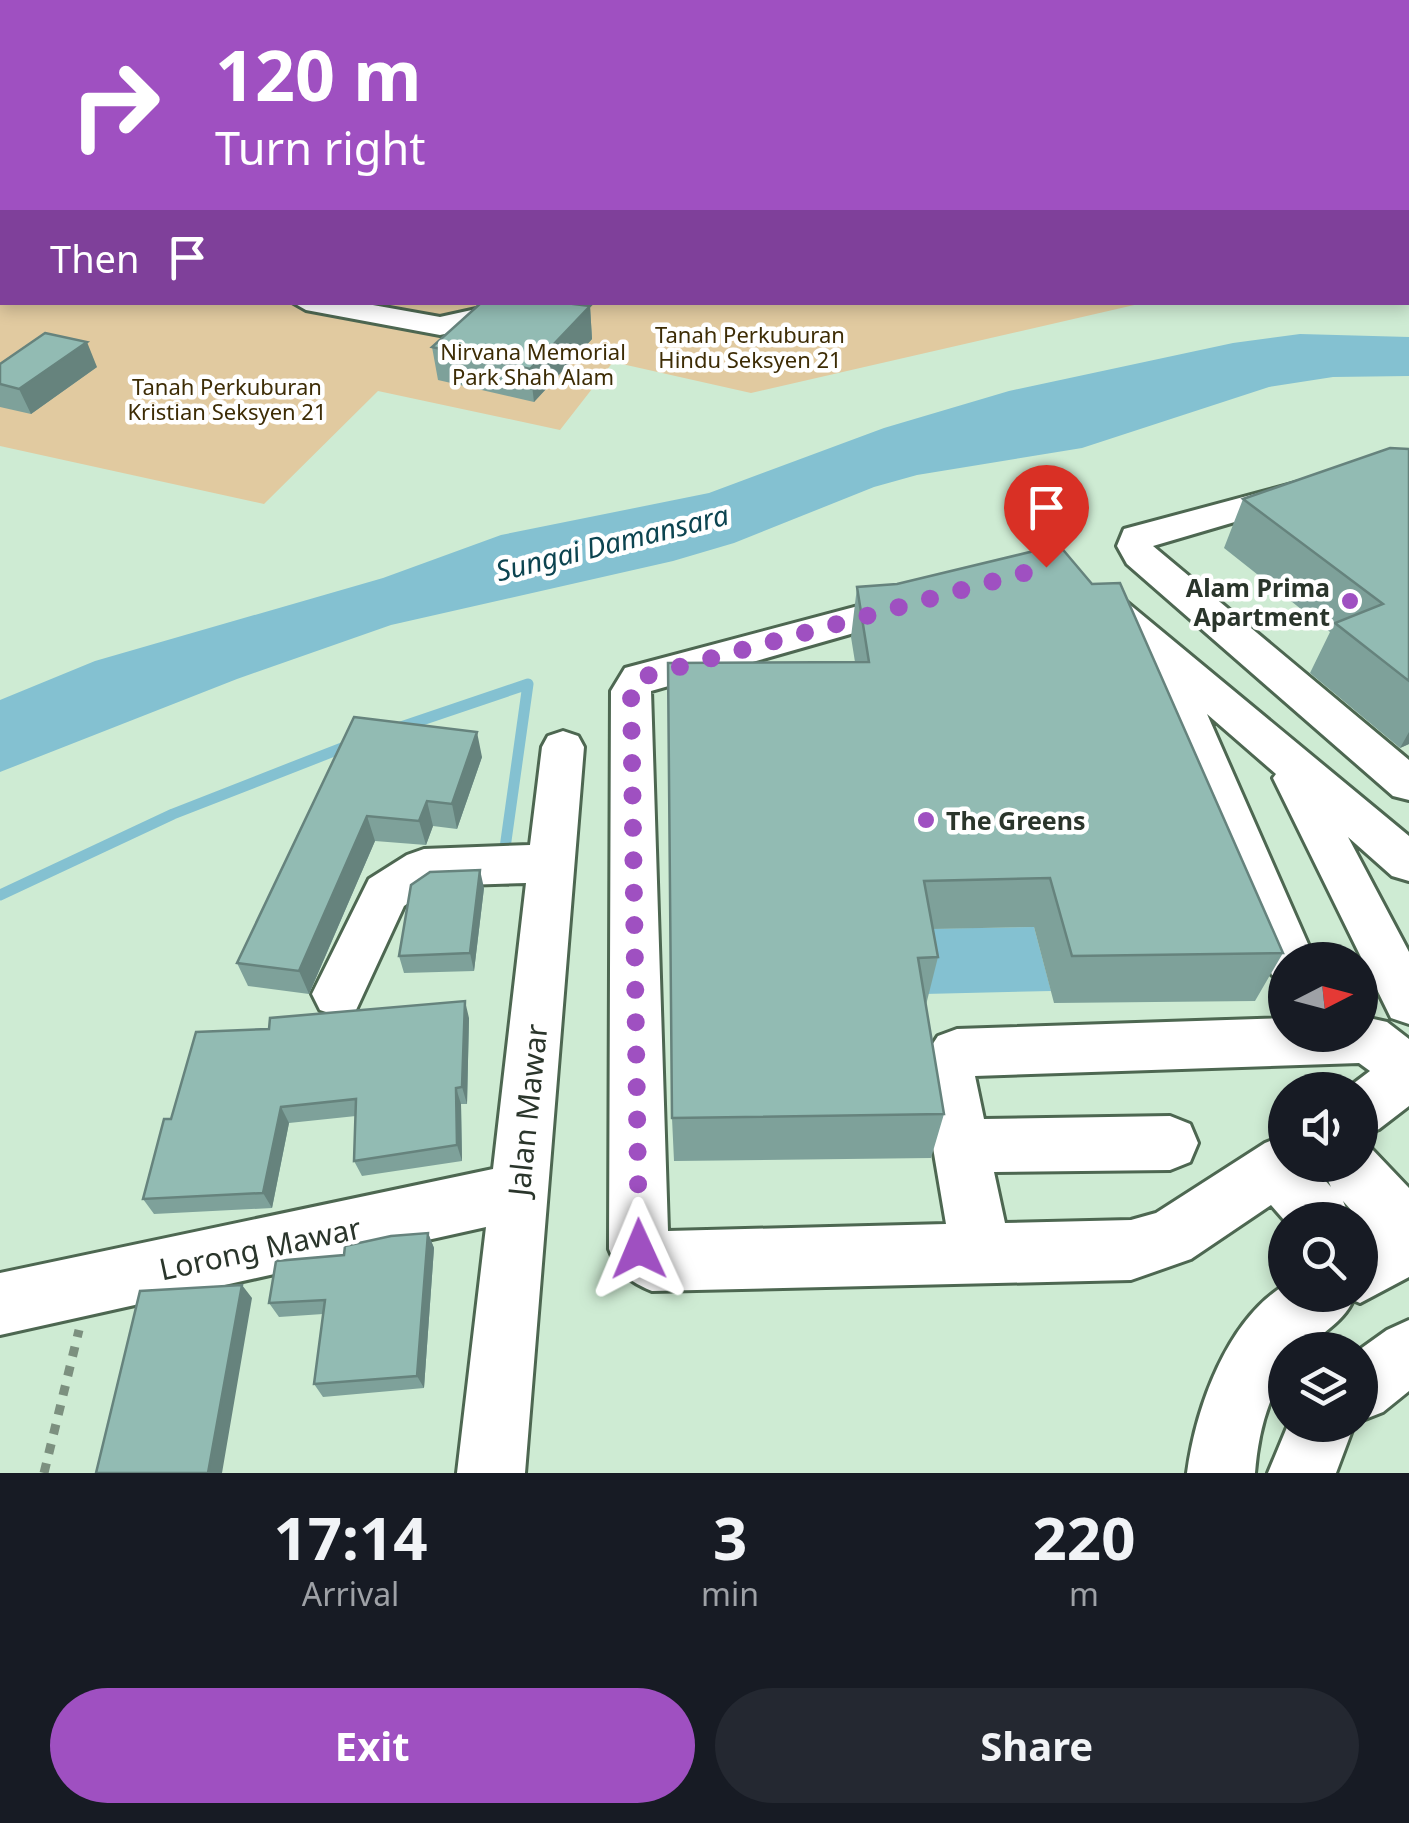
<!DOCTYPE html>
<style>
:root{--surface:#171b24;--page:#242831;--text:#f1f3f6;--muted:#9ea1a6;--accent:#9f50c1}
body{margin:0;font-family:"Noto Sans",sans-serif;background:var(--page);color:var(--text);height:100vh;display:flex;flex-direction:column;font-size:38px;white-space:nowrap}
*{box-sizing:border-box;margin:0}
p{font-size:32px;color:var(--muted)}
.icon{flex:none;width:55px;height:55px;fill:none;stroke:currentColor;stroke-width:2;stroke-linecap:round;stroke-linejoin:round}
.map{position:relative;height:1473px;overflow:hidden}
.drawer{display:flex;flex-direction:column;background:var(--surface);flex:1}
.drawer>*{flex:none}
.guide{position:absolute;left:0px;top:0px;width:1410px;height:305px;box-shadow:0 5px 15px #0003;background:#9f50c1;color:#fff;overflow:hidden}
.needle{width:65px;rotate:84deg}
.buttons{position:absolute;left:1268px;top:942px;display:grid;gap:20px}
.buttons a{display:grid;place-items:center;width:110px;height:110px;border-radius:50%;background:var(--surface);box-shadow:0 5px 15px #0003;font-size:50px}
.pin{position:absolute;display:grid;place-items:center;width:85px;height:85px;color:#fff;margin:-102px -42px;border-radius:50% 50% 50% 0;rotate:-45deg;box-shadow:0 0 10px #0007}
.pin .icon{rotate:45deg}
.me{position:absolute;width:110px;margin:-55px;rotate:359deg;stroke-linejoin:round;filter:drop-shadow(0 0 8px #0008)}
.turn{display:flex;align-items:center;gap:35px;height:210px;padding:0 50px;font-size:45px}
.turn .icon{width:130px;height:130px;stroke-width:2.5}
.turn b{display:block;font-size:70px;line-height:85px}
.then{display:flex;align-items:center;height:95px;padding:0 50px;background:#0003;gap:20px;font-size:38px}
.eta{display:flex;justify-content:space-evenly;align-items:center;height:170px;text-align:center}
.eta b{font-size:60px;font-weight:700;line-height:70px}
.cta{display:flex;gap:20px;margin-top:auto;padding:20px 50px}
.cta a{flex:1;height:115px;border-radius:60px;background:var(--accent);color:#fff;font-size:40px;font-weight:700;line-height:115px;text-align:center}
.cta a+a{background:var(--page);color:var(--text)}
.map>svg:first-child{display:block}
</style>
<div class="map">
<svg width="1409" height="1473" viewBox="0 0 1409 1473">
<rect width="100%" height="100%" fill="#ceebd3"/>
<path fill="#e1caa0" d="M 0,252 L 2,302 L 1143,303 L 751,393 L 613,362 L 560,430 L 378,391 L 264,504 L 0,446 Z"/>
<path fill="#84c1d1" d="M 1300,334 L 1409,337 L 1409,376 L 1333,377 L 1269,387 L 1082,448 L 917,475 L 874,487 L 734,543 L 673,561 L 391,625 L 237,679 L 0,772 L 0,700 L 95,661 L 383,578 L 501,535 L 709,493 L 884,428 L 1009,391 L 1233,343 Z
M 1034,927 L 1051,991 L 924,994 L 913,929 Z"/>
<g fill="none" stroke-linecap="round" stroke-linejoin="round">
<path stroke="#84c1d1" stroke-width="11" d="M 401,727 L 528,684 L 505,848
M 0,895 L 173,814 L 352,744"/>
<defs>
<path id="minor" d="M 217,0 L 240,0 L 241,2 L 219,2 Z
M 910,0 L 946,0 L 947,2 L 912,2 Z
M 0,74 L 2,74 L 2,90 L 0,90 Z
M 2,143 L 2,157 L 0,158 L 0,144 Z
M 1408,166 L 1409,166 L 1409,180 L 1408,180 Z
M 2,238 L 2,254 L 0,255 L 0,239 Z
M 292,302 L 356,302 L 440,317 L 499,304 L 527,310 L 531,316 L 527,322 L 499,322 L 440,335 L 306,310 Z
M 1360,472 L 1409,475 L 1409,495 L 1360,492 L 1320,497 L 1153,546 L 1409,760 L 1409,800 L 1393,796 L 1127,564 L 1117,546 L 1124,529 L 1318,477 Z
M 1104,591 L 1117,594 L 1409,836 L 1409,881 L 1392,876 L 1348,837 L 1409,952 L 1409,1024 L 1391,1018 L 1273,778 L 1276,774 L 1207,714 L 1315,960 L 1285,960 L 1285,979 L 1272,975 L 1146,661 L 1085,603 L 1091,594 Z
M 911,592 L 924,595 L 930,604 L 924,613 L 651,691 L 668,1231 L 946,1224 L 919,1065 L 938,1036 L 957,1029 L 1285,1018 L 1285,1035 L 1360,1035 L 1360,1016 L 1387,1022 L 1409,1039 L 1409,1106 L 1379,1129 L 1360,1137 L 1360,1090 L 1345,1090 L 1370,1071 L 1359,1063 L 975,1076 L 984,1119 L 1170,1116 L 1190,1124 L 1198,1143 L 1190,1162 L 1170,1170 L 994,1172 L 1005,1223 L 1131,1220 L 1156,1213 L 1265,1143 L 1285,1135 L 1285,1165 L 1312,1165 L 1312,1166 L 1331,1187 L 1321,1165 L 1360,1165 L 1360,1142 L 1369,1146 L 1409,1188 L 1409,1277 L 1360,1303 L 1353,1300 C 1345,1321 1306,1350 1285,1350 C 1285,1377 1280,1379 1270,1402 C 1261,1425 1257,1449 1255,1473 L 1187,1473 C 1196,1407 1227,1320 1285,1285 L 1285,1295 L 1360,1295 L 1360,1239 L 1371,1232 L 1343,1201 L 1351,1220 L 1285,1221 L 1271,1205 L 1191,1259 L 1131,1280 L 652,1291 C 628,1281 619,1273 609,1249 L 611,691 L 625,668 Z
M 563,731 L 578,736 L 584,747 L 525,1473 L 457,1473 L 486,1227 L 0,1335 L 0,1273 L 493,1169 L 526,883 L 433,886 L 404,906 L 356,1010 L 338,1016 L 320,1010 L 312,994 L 369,879 L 407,855 L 424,849 L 530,845 L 542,747 L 548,736 Z
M 1409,1320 L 1409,1391 L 1383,1412 L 1360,1421 L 1359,1350 L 1387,1330 Z
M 1288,1425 L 1354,1425 L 1336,1473 L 1268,1473 Z"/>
</defs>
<use href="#minor" stroke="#4d6751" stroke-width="6"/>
<path stroke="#7c907f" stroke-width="9" stroke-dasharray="10 10" stroke-linecap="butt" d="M 44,1473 L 79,1330"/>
<use href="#minor" fill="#fff" fill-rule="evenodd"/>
<defs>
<path id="rail" d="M 146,0 L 153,2"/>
</defs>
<use href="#rail" stroke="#445246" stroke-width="5"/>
<use href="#rail" stroke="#fff" stroke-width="4" stroke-dasharray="11" stroke-linecap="butt"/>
</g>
<path fill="#7ea19a" d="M 299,0 L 838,0 L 856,2 L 310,2 Z
M 987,0 L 1409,0 L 1409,46 L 1408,46 L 1408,2 L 984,2 Z
M 1409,50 L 1409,155 L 1408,155 L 1408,51 Z
M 590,306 L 592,339 L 534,402 L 438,380 L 432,347 Z
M 0,364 L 97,367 L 31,414 L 0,407 Z
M 1409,449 L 1409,744 L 1400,748 L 1310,673 L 1330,632 L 1224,548 L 1243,499 Z
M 857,587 L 1283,953 L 1255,1001 L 1054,1003 L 1034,927 L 932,929 L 938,957 L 926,1005 L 944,1114 L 931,1158 L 674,1161 L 672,1118 L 855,662 L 851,637 Z
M 354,717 L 482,757 L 457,829 L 433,826 L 426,845 L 375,841 L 309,994 L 248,986 L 237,963 Z
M 484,888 L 474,971 L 404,973 L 399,956 Z
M 469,1018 L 467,1104 L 461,1104 L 462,1161 L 362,1176 L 354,1161 L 356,1116 L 289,1123 L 272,1208 L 154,1214 L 143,1199 L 171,1119 L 269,1029 Z
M 428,1233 L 434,1248 L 424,1388 L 323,1397 L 314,1384 L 323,1314 L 279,1317 L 269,1303 L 344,1255 Z"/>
<path fill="#66837d" d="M 590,306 L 592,339 L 534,402 L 530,369 Z
M 87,342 L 97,367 L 31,414 L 19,389 Z
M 477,732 L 482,757 L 457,829 L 452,804 Z
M 1409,732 L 1409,744 L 1400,748 Z
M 427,801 L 433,826 L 426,845 L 419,821 Z
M 367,816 L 375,841 L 309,994 L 299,971 Z
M 480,870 L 484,888 L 474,971 L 470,953 Z
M 465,1001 L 469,1018 L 467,1104 L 462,1087 Z
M 456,1088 L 461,1104 L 462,1161 L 457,1145 Z
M 281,1107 L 289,1123 L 272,1208 L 263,1193 Z
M 428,1233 L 434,1248 L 424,1388 L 417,1376 Z
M 242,1285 L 252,1298 L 222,1473 L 208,1473 Z"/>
<path fill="#92bbb3" stroke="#66837d" stroke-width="2.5" d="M 371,0 L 838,0 L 856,2 L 382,2 Z
M 987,0 L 1237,0 L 1235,2 L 984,2 Z
M 1255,0 L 1409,0 L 1409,27 L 1408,27 L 1408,2 L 1274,2 Z
M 1409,50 L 1409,133 L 1408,133 L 1408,51 Z
M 482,302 L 557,302 L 590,306 L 530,369 L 432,347 Z
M 45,333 L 87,342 L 19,389 L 0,384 L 0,364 Z
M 1390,448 L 1409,449 L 1409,681 L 1335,623 L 1383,604 L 1243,499 Z
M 1059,545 L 1092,584 L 1120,583 L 1283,953 L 1072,956 L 1050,878 L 924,881 L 938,957 L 918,958 L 944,1114 L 672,1118 L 668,663 L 869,662 L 857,587 L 897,584 Z
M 354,717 L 477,732 L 452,804 L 427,801 L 419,821 L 367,816 L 299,971 L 237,963 Z
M 480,870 L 470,953 L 399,956 L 411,885 L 430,872 Z
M 465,1001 L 462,1087 L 456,1088 L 457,1145 L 354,1161 L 356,1099 L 281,1107 L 263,1193 L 143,1199 L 164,1119 L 171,1119 L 196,1032 L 269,1029 L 270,1018 Z
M 428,1233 L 417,1376 L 314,1384 L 325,1300 L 269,1303 L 276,1261 L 344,1255 L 345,1246 L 391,1236 Z
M 242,1285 L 208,1473 L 96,1473 L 140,1291 Z"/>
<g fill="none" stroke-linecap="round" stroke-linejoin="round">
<path stroke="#9f50c1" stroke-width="18" stroke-dasharray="0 32.4" d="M 639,1249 L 631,692 L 639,678 L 1046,567"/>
</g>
<g fill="#9f50c1" stroke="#fff" stroke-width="4">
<circle cx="1350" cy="601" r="10"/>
<circle cx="926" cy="820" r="10"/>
</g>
<g text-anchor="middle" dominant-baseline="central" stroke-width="9" stroke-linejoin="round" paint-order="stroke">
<g font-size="22" fill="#3d2c05" stroke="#fff">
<text x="750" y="334">Tanah Perkuburan<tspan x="750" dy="25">Hindu Seksyen 21</tspan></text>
<text x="533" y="351">Nirvana Memorial<tspan x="533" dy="25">Park Shah Alam</tspan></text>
<text x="227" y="386">Tanah Perkuburan<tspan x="227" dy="25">Kristian Seksyen 21</tspan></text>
</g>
<g font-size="25" font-weight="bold" fill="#2a352b" stroke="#fff" text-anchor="end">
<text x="1330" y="587">Alam Prima<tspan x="1330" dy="29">Apartment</tspan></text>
<text x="946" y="820" text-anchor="start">The Greens</text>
</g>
<g font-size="28" font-style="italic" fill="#0c4450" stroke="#fff">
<text transform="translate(612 542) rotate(-14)">Sungai Damansara</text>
</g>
<g font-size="30" fill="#2a352b" stroke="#fff">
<text transform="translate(527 1110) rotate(-84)">Jalan Mawar</text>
<text transform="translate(260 1248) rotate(-12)">Lorong Mawar</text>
</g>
</g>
</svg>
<div class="buttons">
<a><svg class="needle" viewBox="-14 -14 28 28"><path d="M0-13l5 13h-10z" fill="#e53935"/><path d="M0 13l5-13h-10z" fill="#9ea1a6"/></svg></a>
<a><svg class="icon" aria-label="sound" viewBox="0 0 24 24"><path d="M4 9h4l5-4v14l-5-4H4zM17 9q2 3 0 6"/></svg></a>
<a><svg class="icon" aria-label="search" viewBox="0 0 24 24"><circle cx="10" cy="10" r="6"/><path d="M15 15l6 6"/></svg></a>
<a><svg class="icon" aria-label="layers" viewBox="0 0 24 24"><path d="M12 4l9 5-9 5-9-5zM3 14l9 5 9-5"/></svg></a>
</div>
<div class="pin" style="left:1046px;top:567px;background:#d93025"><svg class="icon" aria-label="arrive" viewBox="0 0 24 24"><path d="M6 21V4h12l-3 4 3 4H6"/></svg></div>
<svg class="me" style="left:639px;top:1249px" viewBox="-20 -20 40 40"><path d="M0-17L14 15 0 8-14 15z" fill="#9f50c1" stroke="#fff" stroke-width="4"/></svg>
<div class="guide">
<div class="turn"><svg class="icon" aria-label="right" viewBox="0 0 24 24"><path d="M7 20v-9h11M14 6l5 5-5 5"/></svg><div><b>120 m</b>Turn right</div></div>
<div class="then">Then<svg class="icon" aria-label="arrive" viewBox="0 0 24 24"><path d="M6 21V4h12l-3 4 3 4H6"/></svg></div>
</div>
</div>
<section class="drawer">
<div class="eta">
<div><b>17:14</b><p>Arrival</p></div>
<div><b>3</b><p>min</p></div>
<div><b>220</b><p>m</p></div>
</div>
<div class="cta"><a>Exit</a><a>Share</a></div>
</section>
